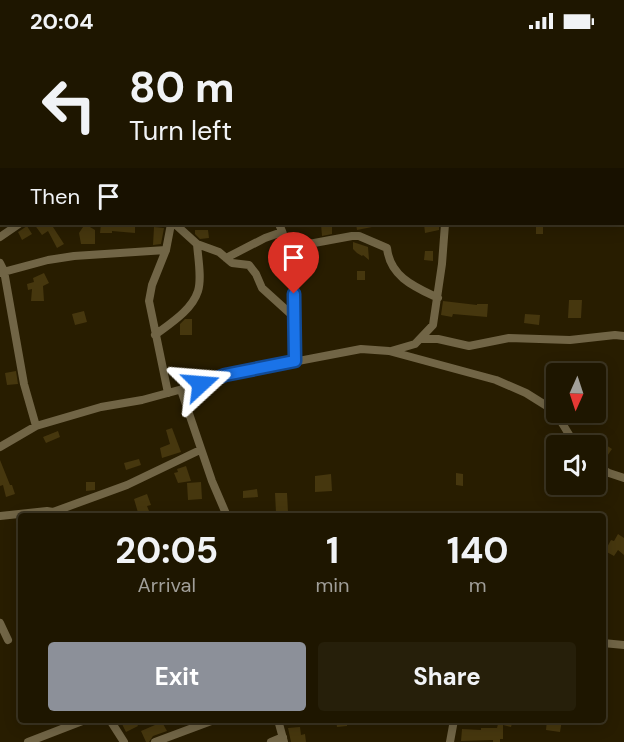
<!DOCTYPE html>
<style>
:root{--surface:#1e1600;--page:#261f0a;--text:#f1f3f6;--muted:#a19f99;--line:#3c3522;--accent:#8c9099}
body{margin:0;font-family:"DM Sans",sans-serif;background:var(--page);color:var(--text);height:100vh;display:flex;flex-direction:column;font-size:22px;white-space:nowrap}
*{box-sizing:border-box;margin:0}
p{font-size:20px;color:var(--muted)}
.icon{flex:none;width:33px;height:33px;fill:none;stroke:currentColor;stroke-width:2;stroke-linecap:round;stroke-linejoin:round}
.map{position:relative;flex:1;overflow:hidden}
.panel{position:absolute;left:18px;top:471px;width:588px;height:210px;display:flex;flex-direction:column;background:var(--surface);border-radius:6px;box-shadow:0 3px 15px #0003,0 0 0 2px var(--line)}
.panel>*{flex:none}
.top-card{position:absolute;left:0px;top:0px;width:624px;height:183px;box-shadow:0 3px 15px #0003,0 0 0 2px var(--line);background:#1e1600;color:var(--text);overflow:hidden}
.needle{width:39px;rotate:183deg}
.fabs{position:absolute;left:546px;top:321px;display:grid;gap:12px}
.fabs a{display:grid;place-items:center;width:60px;height:60px;border-radius:6px;background:var(--surface);box-shadow:0 3px 15px #0003,0 0 0 2px var(--line);font-size:30px}
.pin{position:absolute;display:grid;place-items:center;width:51px;height:51px;color:#fff;margin:-62px -26px;border-radius:50% 50% 50% 0;rotate:-45deg;box-shadow:0 0 6px #0007}
.pin .icon{rotate:45deg}
.me{position:absolute;width:66px;margin:-33px;rotate:71deg;stroke-linejoin:round;filter:drop-shadow(0 0 4px #0008)}
.turn{display:flex;align-items:center;gap:21px;height:126px;padding:0 30px;font-size:27px}
.turn .icon{width:78px;height:78px;stroke-width:2.5}
.turn b{display:block;font-size:42px;line-height:51px}
.then{display:flex;align-items:center;height:57px;padding:0 30px;background:#0003;gap:12px;font-size:22px}
.eta{display:flex;justify-content:space-evenly;align-items:center;height:102px;text-align:center}
.eta b{font-size:36px;font-weight:700;line-height:42px}
.action{display:flex;gap:12px;margin-top:auto;padding:12px 30px}
.action a{flex:1;height:69px;border-radius:6px;background:var(--accent);color:#fff;font-size:24px;font-weight:700;line-height:69px;text-align:center}
.action a+a{background:var(--page);color:var(--text)}
.status{display:flex;justify-content:space-between;align-items:center;height:42px;padding:0 30px;background:var(--surface);direction:ltr}
.status svg{height:16px;fill:currentColor}
.map>svg:first-child{display:block}
</style>
<div class="status"><b>20:04</b><svg viewBox="0 0 49 12"><path d="M0 12V9h3v3zM5 12V6h3v6zM10 12V3h3v9zM15 12V0h3v12zM26 1h20v11H26zM47 4h2v5h-2z"/></svg></div>
<div class="map">
<svg width="624" height="700" viewBox="0 0 624 700">
<rect width="100%" height="100%" fill="#281d00"/>
<path fill="#46370e" d="M 34,182 L 57,182 L 53,185 L 64,202 L 57,206 L 48,189 L 42,193 Z
M 85,182 L 95,188 L 95,202 L 81,202 L 79,191 Z
M 101,182 L 135,182 L 135,191 L 112,189 L 112,191 L 100,191 Z
M 321,182 L 332,182 L 332,192 L 322,194 Z
M 356,182 L 377,182 L 377,184 L 357,188 Z
M 424,182 L 439,182 L 439,188 L 425,191 Z
M 536,182 L 543,182 L 543,192 L 536,192 Z
M 27,184 L 32,192 L 22,198 L 18,190 Z
M 154,185 L 164,186 L 161,202 L 153,203 Z
M 195,188 L 208,188 L 209,196 L 200,197 L 195,192 Z
M 353,200 L 368,205 L 369,218 L 363,213 L 362,214 L 357,211 L 353,207 Z
M 310,208 L 311,222 L 297,222 L 295,211 Z
M 425,209 L 433,209 L 433,219 L 424,218 Z
M 357,229 L 365,229 L 365,238 L 357,238 Z
M 44,231 L 49,241 L 43,244 L 44,259 L 31,259 L 32,247 L 28,248 L 27,242 L 34,240 L 33,236 Z
M 569,258 L 582,258 L 581,276 L 568,276 Z
M 443,259 L 477,263 L 477,262 L 488,262 L 487,275 L 453,272 L 452,275 L 441,273 Z
M 84,269 L 87,280 L 75,283 L 72,272 Z
M 525,272 L 540,273 L 539,283 L 524,281 Z
M 185,277 L 192,277 L 192,293 L 180,293 L 180,282 Z
M 16,329 L 18,342 L 7,343 L 5,331 Z
M 172,386 L 181,410 L 162,416 L 160,406 L 170,402 L 166,388 Z
M 58,389 L 60,395 L 46,401 L 43,395 Z
M 606,403 L 612,407 L 603,420 L 597,416 Z
M 139,417 L 141,423 L 126,428 L 124,421 Z
M 0,418 L 10,443 L 12,443 L 15,452 L 6,455 L 3,443 L 0,444 Z
M 186,424 L 191,439 L 178,441 L 174,431 L 178,430 L 177,427 Z
M 456,431 L 463,432 L 463,444 L 456,443 Z
M 331,432 L 332,449 L 315,450 L 315,434 Z
M 86,440 L 95,440 L 95,448 L 86,449 Z
M 201,440 L 202,457 L 188,458 L 187,441 Z
M 257,447 L 258,455 L 243,456 L 243,449 Z
M 275,451 L 287,451 L 288,470 L 276,471 Z
M 147,452 L 151,463 L 147,464 L 151,474 L 139,474 L 134,457 Z
M 618,492 L 624,496 L 624,513 L 618,508 L 614,514 L 605,509 L 611,498 L 614,499 Z
M 120,678 L 135,678 L 138,684 L 126,690 Z
M 336,678 L 347,678 L 347,684 L 337,685 Z
M 493,678 L 513,678 L 511,685 L 503,683 L 503,697 L 500,697 L 500,700 L 493,700 L 493,698 L 461,699 L 462,687 L 481,688 L 481,686 L 497,686 L 498,682 L 493,680 Z
M 547,678 L 562,678 L 560,690 L 546,688 Z
M 162,680 L 167,689 L 153,694 L 149,700 L 146,700 L 141,689 Z
M 300,685 L 301,693 L 305,692 L 306,700 L 291,700 L 288,686 Z"/>
<g fill="none" stroke-linecap="round" stroke-linejoin="round">
<path stroke="#716546" stroke-width="8" d="M 196,0 L 202,2
M 241,0 L 241,2
M 47,2 L 47,0
M 170,2 L 170,0
M 611,2 L 611,0
M 622,10 L 624,9
M 0,148 L 2,129
M 175,182 L 197,202 L 219,210 L 232,221 L 249,223 L 256,232 L 262,246 L 294,275
M 279,182 C 298,224 294,273 295,319
M 0,195 L 19,182
M 287,206 L 352,194 L 359,194 L 387,206 C 390,235 415,245 438,256
M 226,216 L 265,196 L 282,190
M 0,221 L 4,229 L 24,342 L 36,384
M 0,231 L 48,218 L 74,214 L 166,208
M 155,293 C 171,281 192,268 198,249 C 202,236 198,216 197,202
M 421,297 L 438,297 L 469,304 L 509,296 L 570,298 L 615,293 L 624,294
M 391,309 L 415,302 L 433,283 L 442,222 L 445,182
M 181,348 L 212,439 L 227,474
M 168,351 L 149,259 L 152,243 L 166,208 L 171,182
M 0,405 L 36,384 L 101,365 L 142,358 L 201,342 L 225,333 L 361,307 L 389,309 L 496,338 L 526,351 L 550,366 L 562,381 L 576,404
M 596,424 L 609,431 L 624,436
M 53,470 L 127,443 L 200,408
M 0,474 L 47,469 L 53,470 L 54,473
M 0,581 L 8,598
M 603,601 L 624,603
M 110,678 L 124,700
M 278,678 L 284,700
M 28,700 L 85,678
M 155,700 L 214,678
M 271,700 L 283,695
M 450,700 L 454,678"/>
</g>
<g fill="none" stroke-linecap="round" stroke-linejoin="round">
<defs>
<path id="route" d="M 201,342 L 225,333 L 295,319 L 294,252"/>
</defs>
<use href="#route" stroke="#114b97" stroke-width="15"/>
<use href="#route" stroke="#1a73e8" stroke-width="10"/>
</g>
</svg>
<div class="fabs">
<a><svg class="needle" viewBox="-14 -14 28 28"><path d="M0-13l5 13h-10z" fill="#e53935"/><path d="M0 13l5-13h-10z" fill="#a19f99"/></svg></a>
<a><svg class="icon" aria-label="sound" viewBox="0 0 24 24"><path d="M4 9h4l5-4v14l-5-4H4zM17 9q2 3 0 6"/></svg></a>
</div>
<div class="pin" style="left:294px;top:252px;background:#d93025"><svg class="icon" aria-label="arrive" viewBox="0 0 24 24"><path d="M6 21V4h12l-3 4 3 4H6"/></svg></div>
<svg class="me" style="left:201px;top:342px" viewBox="-20 -20 40 40"><path d="M0-17L14 15 0 8-14 15z" fill="#1a73e8" stroke="#fff" stroke-width="4"/></svg>
<div class="top-card">
<div class="turn"><svg class="icon" aria-label="left" viewBox="0 0 24 24"><path d="M17 20v-9H6M10 6l-5 5 5 5"/></svg><div><b>80 m</b>Turn left</div></div>
<div class="then">Then<svg class="icon" aria-label="arrive" viewBox="0 0 24 24"><path d="M6 21V4h12l-3 4 3 4H6"/></svg></div>
</div>
<section class="panel">
<div class="eta">
<div><b>20:05</b><p>Arrival</p></div>
<div><b>1</b><p>min</p></div>
<div><b>140</b><p>m</p></div>
</div>
<div class="action"><a>Exit</a><a>Share</a></div>
</section>
</div>
